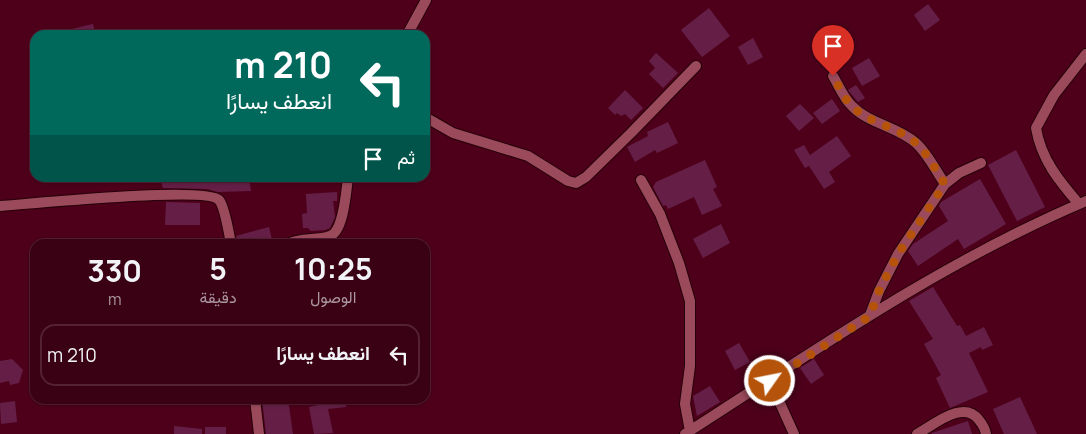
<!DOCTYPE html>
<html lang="ar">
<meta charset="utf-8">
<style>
:root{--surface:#3a0014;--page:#410a1d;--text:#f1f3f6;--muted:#ab97a0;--line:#542234}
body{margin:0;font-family:Manrope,Vazirmatn,sans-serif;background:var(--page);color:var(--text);direction:rtl;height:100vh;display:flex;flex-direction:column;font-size:19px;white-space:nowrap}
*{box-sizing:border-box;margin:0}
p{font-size:16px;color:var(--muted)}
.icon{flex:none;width:28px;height:28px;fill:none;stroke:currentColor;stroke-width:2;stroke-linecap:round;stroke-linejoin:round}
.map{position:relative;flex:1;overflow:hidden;direction:ltr}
.panel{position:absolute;left:30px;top:239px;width:400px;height:165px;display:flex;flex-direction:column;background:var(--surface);border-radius:15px;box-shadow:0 1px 4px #0004,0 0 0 1px var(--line);direction:rtl}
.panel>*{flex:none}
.guide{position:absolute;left:30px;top:30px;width:400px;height:152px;border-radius:15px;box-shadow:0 1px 4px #0004,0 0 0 1px var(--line);direction:rtl;background:#00695c;color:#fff;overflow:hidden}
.pin{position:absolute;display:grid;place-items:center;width:42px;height:42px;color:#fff;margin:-51px -21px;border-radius:50% 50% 50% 0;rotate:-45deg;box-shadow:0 0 5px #0007}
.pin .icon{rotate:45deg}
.me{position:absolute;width:55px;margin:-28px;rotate:57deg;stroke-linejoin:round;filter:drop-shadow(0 0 4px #0008)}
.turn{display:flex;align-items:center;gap:18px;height:105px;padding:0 15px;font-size:22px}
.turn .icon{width:65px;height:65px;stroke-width:2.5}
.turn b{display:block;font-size:35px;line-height:42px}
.then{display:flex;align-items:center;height:48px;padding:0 15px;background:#0003;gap:10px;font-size:19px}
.eta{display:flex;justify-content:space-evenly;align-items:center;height:85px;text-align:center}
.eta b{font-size:30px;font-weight:700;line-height:35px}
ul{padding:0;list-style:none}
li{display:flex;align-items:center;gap:15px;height:62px;margin:0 10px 8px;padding:0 5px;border:2px solid var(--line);border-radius:15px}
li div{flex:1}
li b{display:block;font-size:19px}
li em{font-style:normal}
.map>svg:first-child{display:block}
</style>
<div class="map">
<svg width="1086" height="434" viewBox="0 0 1086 434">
<rect width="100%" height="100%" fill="#4e001b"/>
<path fill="#651f47" d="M 928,4 L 940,20 L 925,31 L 914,15 Z
M 709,8 L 730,36 L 702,57 L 681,30 Z
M 93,24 L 96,35 L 60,35 L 59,32 Z
M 753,38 L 763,57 L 748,65 L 738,47 Z
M 656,53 L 678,73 L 663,88 L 649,74 L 655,68 L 649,61 Z
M 869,58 L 880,76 L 862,86 L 852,68 Z
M 856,85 L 865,98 L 858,102 L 848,90 Z
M 625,90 L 643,108 L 631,120 L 625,114 L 621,116 L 617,113 L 615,115 L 608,108 Z
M 832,99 L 840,111 L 822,124 L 813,113 Z
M 800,104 L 814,118 L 799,131 L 786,116 Z
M 668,122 L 678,143 L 657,153 L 655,150 L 635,162 L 627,147 L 648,136 L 647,132 Z
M 837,136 L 851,156 L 829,172 L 835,182 L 824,189 L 809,166 L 805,168 L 794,150 L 804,145 L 810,155 Z
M 1016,150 L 1045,207 L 1017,221 L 988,165 Z
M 705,160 L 717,187 L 713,189 L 722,206 L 702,215 L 694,197 L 668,209 L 666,205 L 663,206 L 653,187 L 656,182 Z
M 160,178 L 249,178 L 251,191 L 218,192 L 207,189 L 163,188 Z
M 980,179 L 1006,224 L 964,249 L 958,239 L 918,266 L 908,251 L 913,244 L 948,221 L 939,206 L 941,202 Z
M 337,192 L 337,201 L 333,201 L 335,217 L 330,228 L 325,230 L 311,231 L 308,228 L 303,228 L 302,214 L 307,213 L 306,194 Z
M 166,202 L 200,203 L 200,225 L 165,225 Z
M 721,224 L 730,243 L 703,258 L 693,239 Z
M 269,227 L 273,244 L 238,244 L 236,236 Z
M 933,287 L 957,326 L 960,325 L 966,336 L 984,327 L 993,345 L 982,350 L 981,347 L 969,353 L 988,392 L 950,408 L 936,378 L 941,375 L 924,344 L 933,339 L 909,301 Z
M 739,343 L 750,362 L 735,370 L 725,351 Z
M 12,359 L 23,370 L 19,383 L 10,385 L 9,381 L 0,383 L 0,361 Z
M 814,359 L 824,375 L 811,384 L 800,368 Z
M 710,386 L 720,402 L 697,416 L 693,396 Z
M 1020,397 L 1037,434 L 1004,434 L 993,409 Z
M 262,399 L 288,399 L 293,434 L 266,434 Z
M 336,399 L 345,399 L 346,407 L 328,409 L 333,433 L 314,434 L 309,407 L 336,401 Z
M 15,401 L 17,422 L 1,424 L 0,403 Z
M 968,421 L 972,434 L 932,434 L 932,433 Z
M 174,426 L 202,429 L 202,434 L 174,434 Z
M 205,427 L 226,427 L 226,434 L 205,434 Z"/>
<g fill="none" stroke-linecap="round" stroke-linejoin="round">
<defs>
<path id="minor" d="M 407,35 L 426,0
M 833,76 C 839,86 844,99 852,106 C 869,124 897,126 916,143 C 928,154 936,171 945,184
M 425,117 L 453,133 L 528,156 L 568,181 L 576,183 L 586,177 L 631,133 L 696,66
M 641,180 L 660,214 L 679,263 L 690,301 L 690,366 L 685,404 L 690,431
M 1079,204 C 1059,181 1041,159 1036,128 L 1054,95 L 1086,54
M 0,206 C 29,204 206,186 219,200 C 225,207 229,234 231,244
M 288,244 C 301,237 317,241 330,236 C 344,231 346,191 348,178
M 870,315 L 879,291 L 898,254 L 945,184 L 959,173 L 981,163
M 770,381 L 794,434
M 255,399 L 259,434
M 685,434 C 816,350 942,262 1086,201
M 917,434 C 934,425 963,399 979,420 C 983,425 985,428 986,434"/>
</defs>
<use href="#minor" stroke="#250109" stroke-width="12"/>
<use href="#minor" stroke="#9b4a5b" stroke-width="10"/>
</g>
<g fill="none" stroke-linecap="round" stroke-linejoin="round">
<path stroke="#b45309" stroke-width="9" stroke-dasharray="0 16.2" d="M 770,381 L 870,316 L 879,291 L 898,254 L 945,184 C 936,171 928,154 916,143 C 897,126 869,124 852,106 C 844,99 839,86 833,76"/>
</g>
</svg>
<div class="pin" style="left:833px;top:76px;background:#d93025"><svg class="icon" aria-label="arrive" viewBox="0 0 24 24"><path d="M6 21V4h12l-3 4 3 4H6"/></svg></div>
<svg class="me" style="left:770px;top:381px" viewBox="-20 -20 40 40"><circle r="17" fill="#b45309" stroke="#fff" stroke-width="3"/><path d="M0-11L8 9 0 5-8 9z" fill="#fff"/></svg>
<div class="guide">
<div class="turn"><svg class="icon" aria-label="left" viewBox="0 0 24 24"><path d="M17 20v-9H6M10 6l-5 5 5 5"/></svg><div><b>210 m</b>انعطف يسارًا</div></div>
<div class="then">ثم<svg class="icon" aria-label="arrive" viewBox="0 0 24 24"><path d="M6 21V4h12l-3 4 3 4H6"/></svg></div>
</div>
<section class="panel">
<div class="eta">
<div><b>10:25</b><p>الوصول</p></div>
<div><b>5</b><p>دقيقة</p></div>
<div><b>330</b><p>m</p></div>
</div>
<ul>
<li><svg class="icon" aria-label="left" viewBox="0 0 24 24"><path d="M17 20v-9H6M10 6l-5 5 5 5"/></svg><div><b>انعطف يسارًا</b></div><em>210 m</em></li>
</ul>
</section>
</div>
